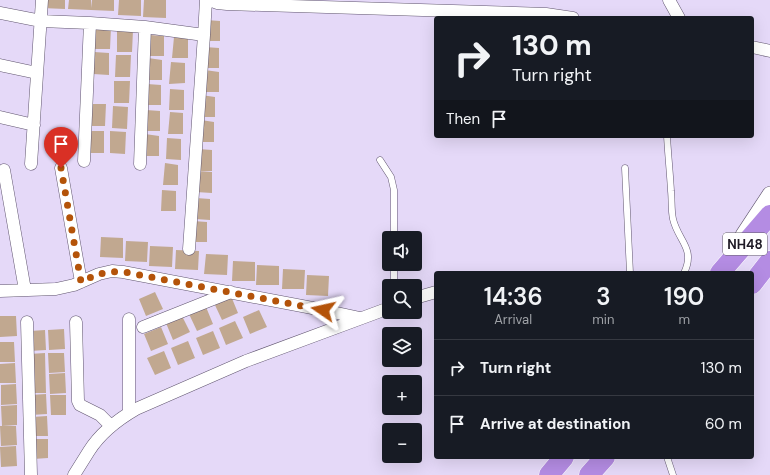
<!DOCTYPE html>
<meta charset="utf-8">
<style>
:root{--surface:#171b24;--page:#20242c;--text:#f1f3f6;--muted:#9ea1a6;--line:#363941}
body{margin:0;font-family:"DM Sans",sans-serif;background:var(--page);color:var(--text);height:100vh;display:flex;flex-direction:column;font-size:15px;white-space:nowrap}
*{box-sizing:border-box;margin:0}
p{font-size:13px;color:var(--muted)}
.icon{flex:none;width:22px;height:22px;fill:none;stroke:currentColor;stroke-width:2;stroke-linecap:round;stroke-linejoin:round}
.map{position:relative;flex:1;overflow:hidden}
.sheet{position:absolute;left:434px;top:271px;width:320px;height:188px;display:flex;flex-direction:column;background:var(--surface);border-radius:4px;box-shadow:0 4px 16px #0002}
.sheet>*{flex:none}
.hud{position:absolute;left:434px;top:16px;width:320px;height:122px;border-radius:4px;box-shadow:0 4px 16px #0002;background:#171b24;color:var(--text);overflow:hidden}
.fabs{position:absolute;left:382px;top:231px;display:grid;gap:8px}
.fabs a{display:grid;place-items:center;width:40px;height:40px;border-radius:4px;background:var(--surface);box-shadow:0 4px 16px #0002;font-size:20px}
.pin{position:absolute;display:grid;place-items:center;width:34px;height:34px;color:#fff;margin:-41px -17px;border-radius:50% 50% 50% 0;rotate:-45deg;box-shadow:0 0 4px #0007}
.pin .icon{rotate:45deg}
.me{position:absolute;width:44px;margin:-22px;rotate:281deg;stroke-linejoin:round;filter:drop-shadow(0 0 3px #0008)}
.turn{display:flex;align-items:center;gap:14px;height:84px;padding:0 12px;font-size:18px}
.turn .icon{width:52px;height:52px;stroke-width:2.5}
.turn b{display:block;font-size:28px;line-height:34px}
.then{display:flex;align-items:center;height:38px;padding:0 12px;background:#0003;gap:8px;font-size:15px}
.eta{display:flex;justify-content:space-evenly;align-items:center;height:68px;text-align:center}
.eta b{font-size:24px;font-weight:600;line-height:28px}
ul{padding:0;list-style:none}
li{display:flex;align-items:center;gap:12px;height:56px;padding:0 12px;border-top:1px solid var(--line)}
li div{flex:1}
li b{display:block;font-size:15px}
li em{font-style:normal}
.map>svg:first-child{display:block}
</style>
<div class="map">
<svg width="770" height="475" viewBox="0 0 770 475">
<rect width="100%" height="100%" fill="#e5d9f8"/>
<path fill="#c1a890" d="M 43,0 L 65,0 L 65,9 L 42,8 Z
M 69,0 L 91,0 L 91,8 L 92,0 L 114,0 L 114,11 L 68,9 Z
M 119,0 L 141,0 L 141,16 L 118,15 Z
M 144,0 L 166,0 L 166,18 L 143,17 Z
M 206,20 L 220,21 L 220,41 L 205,41 Z
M 95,27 L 111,27 L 110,49 L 95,49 Z
M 117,30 L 133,30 L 132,52 L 117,52 Z
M 150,35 L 164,36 L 164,56 L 148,56 Z
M 174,37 L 188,38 L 188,58 L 172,58 Z
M 205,47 L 219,48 L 219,68 L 203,68 Z
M 94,52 L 109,53 L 109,75 L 93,74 Z
M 116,55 L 131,55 L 130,77 L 115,77 Z
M 148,58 L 162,60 L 162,80 L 147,80 Z
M 171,62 L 185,63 L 185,83 L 169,84 Z
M 205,70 L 219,72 L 219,92 L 203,92 Z
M 114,81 L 130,81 L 129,103 L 114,103 Z
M 147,84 L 161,85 L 161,105 L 146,105 Z
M 170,89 L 184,90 L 184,110 L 169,110 Z
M 201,95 L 215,97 L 215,117 L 200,117 Z
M 91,104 L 106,104 L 105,126 L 90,126 Z
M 113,106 L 128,107 L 127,129 L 112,128 Z
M 146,110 L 160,111 L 160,131 L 145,131 Z
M 170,112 L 183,113 L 183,134 L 168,134 Z
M 201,120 L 214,122 L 214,142 L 199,142 Z
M 89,131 L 104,131 L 104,153 L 89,153 Z
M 110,131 L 126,132 L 125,154 L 110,153 Z
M 145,134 L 159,136 L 159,156 L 144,156 Z
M 167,138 L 181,139 L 181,160 L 166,159 Z
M 198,149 L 212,150 L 212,171 L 197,171 Z
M 165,163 L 178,165 L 178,185 L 163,185 Z
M 198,171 L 212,172 L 212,193 L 196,192 Z
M 162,190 L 176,191 L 176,211 L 161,211 Z
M 196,198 L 210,199 L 210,220 L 195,219 Z
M 193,221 L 207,222 L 207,242 L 192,242 Z
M 101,237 L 123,238 L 123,258 L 100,257 Z
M 126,241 L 148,242 L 147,262 L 125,261 Z
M 150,246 L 173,247 L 172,267 L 149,266 Z
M 176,250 L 199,251 L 198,270 L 175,269 Z
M 206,254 L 228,255 L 227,275 L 204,274 Z
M 233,261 L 255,262 L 255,281 L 232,281 Z
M 257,265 L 279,266 L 279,285 L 256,285 Z
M 283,269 L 305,270 L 304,289 L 282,289 Z
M 307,275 L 329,276 L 328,296 L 306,295 Z
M 155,292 L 163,309 L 146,316 L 139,299 Z
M 231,296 L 238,313 L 222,320 L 214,303 Z
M 206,307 L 213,324 L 197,331 L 189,314 Z
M 259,310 L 267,327 L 250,334 L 243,317 Z
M 0,316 L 16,316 L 17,336 L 0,337 Z
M 182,316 L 190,332 L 173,340 L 166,323 Z
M 235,321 L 243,338 L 226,345 L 219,328 Z
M 161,327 L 168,344 L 151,351 L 144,334 Z
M 64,329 L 65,349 L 49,350 L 48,330 Z
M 45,330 L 46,350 L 30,351 L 30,331 Z
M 213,331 L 220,348 L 203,355 L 196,338 Z
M 188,341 L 195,358 L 178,365 L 171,348 Z
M 0,342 L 14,342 L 15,362 L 0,362 Z
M 164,351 L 171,368 L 155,375 L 147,358 Z
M 45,353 L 46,393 L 30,393 L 29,354 Z
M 48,353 L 64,353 L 65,372 L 49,373 Z
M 15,363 L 16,383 L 0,383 L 0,364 Z
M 65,373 L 66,393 L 50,394 L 49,374 Z
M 16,384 L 17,404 L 1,405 L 1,385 Z
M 46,394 L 47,414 L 31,415 L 30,395 Z
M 50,395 L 66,395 L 66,415 L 51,415 Z
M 17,405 L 17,425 L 2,426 L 1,406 Z
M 47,416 L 48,436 L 32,436 L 32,417 Z
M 0,426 L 16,426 L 17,445 L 1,446 Z
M 32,439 L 48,439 L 48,458 L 33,459 Z
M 16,446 L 17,466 L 1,467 L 0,447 Z"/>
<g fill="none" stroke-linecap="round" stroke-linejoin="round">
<defs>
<path id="service" d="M 667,136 C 668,154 670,173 671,191 C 672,200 671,210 673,219 C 678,241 696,248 684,273
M 380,160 L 391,177 L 394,190 L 394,238
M 625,168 L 630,273
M 394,286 L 394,264
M 667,457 L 673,475"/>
<path id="minor" d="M 209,0 L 217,3 L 227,4 L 546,14 L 573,18
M 669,0 L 679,18
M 0,13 L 41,21 L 90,23 L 145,27 L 204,35 L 206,0
M 752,47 L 770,51
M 0,65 L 37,73
M 0,117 L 34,125
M 84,161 L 90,23
M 31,164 L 42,0
M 140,164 L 145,27
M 61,168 L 81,282
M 4,170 L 25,290
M 189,249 L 204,35
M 0,291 L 56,289 L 74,285 L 99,274 L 112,271 L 123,272 L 323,310 L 360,318
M 415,298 L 436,292
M 27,322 L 31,475
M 76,322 L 78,401 L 80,405 L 100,415 L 111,426
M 143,327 L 231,292
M 129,413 L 129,319
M 74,475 C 79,467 84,459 89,451 C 101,432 117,420 136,409 L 246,361 L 389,308"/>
<path id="tertiary" d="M 743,235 L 770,194"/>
<path id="trunk" d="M 720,273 L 770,215
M 752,284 L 770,261
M 549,475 L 564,457
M 589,475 L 605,457"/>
</defs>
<use href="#service" stroke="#60556f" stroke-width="7"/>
<use href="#minor" stroke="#60556f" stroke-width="13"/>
<use href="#tertiary" stroke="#60556f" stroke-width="16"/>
<use href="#trunk" stroke="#fff" stroke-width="21"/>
<use href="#service" stroke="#fff" stroke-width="6"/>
<use href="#minor" stroke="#fff" stroke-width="12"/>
<use href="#tertiary" stroke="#fff" stroke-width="15"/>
<use href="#trunk" stroke="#b48ce3" stroke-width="20"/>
</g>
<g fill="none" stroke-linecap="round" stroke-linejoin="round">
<path stroke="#b45309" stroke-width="7" stroke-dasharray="0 12.6" d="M 61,168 L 81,282 C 97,274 105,271 124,272 L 323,310"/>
</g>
<g text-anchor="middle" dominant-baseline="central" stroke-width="4" stroke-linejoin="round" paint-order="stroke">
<rect fill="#fff" stroke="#625f67" stroke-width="1" x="723" y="233" width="44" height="22" rx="3"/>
<g font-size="13" font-weight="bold" fill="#1f1b26">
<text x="745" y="244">NH48</text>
</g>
</g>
</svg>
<div class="fabs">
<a><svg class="icon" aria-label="sound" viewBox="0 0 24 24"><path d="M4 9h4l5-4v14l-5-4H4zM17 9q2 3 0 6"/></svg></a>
<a><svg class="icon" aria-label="search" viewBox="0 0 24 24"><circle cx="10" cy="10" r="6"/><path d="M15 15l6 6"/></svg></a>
<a><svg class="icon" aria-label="layers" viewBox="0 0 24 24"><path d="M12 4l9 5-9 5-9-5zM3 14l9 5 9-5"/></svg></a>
<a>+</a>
<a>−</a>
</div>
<div class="pin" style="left:61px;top:168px;background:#d93025"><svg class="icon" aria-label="arrive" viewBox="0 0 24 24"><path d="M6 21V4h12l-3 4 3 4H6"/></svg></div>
<svg class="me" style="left:323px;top:310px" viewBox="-20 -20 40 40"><path d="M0-17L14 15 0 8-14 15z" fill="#b45309" stroke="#fff" stroke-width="4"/></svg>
<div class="hud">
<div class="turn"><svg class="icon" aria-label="right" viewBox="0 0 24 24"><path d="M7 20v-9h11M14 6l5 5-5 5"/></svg><div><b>130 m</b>Turn right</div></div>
<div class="then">Then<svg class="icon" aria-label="arrive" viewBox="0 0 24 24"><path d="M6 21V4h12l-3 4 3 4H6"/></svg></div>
</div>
<section class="sheet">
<div class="eta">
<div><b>14:36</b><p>Arrival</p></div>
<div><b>3</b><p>min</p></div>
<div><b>190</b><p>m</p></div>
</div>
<ul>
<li><svg class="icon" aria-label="right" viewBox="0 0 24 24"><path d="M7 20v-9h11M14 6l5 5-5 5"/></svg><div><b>Turn right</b></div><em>130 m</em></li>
<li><svg class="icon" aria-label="arrive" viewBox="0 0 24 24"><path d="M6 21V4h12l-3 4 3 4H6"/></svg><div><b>Arrive at destination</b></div><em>60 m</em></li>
</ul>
</section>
</div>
